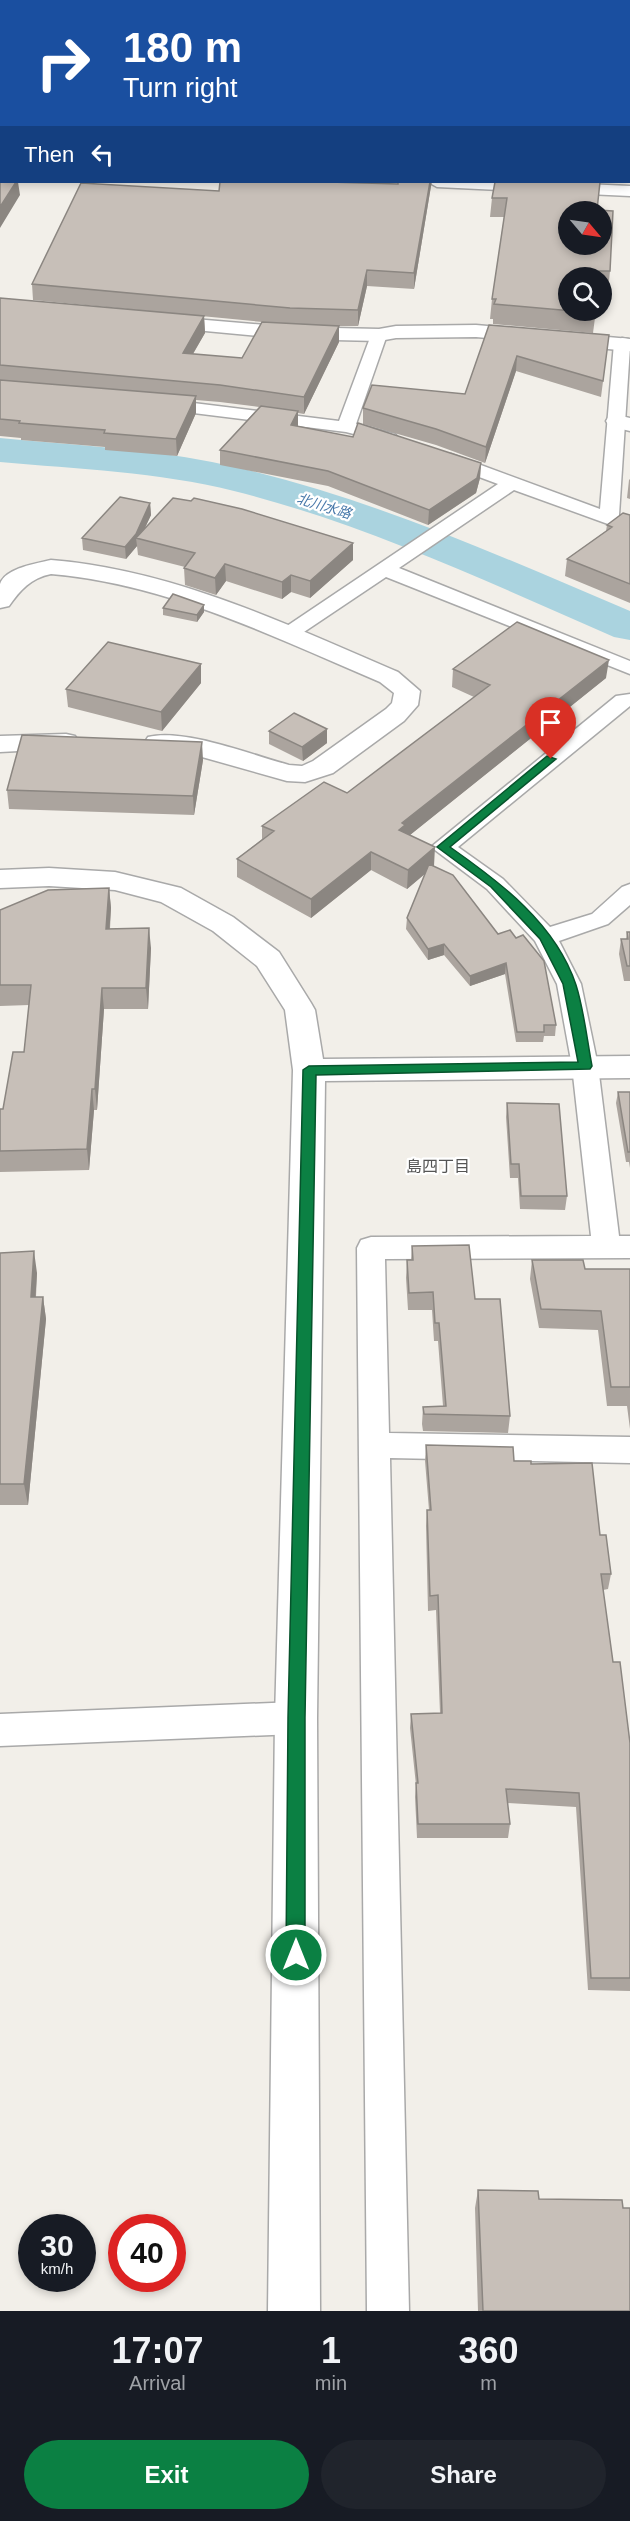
<!DOCTYPE html>
<meta charset="utf-8">
<style>
:root{--surface:#171b24;--page:#20242c;--text:#f1f3f6;--muted:#9ea1a6;--accent:#0b8043}
body{margin:0;font-family:Arial,"Noto Sans JP",sans-serif;background:var(--page);color:var(--text);height:100vh;display:flex;flex-direction:column;font-size:22px;white-space:nowrap}
*{box-sizing:border-box;margin:0}
p{font-size:20px;color:var(--muted)}
.icon{flex:none;width:33px;height:33px;fill:none;stroke:currentColor;stroke-width:2;stroke-linecap:round;stroke-linejoin:round}
.map{position:relative;height:2311px;overflow:hidden}
.panel{display:flex;flex-direction:column;background:var(--surface);flex:1}
.panel>*{flex:none}
.top-card{position:absolute;left:0px;top:0px;width:630px;height:183px;box-shadow:0 3px 9px #0003;background:#1a4fa0;color:#fff;overflow:hidden}
.needle{width:39px;rotate:119deg}
.tools{position:absolute;left:558px;top:201px;display:grid;gap:12px}
.tools a{display:grid;place-items:center;width:54px;height:54px;border-radius:50%;background:var(--surface);box-shadow:0 3px 9px #0003;font-size:30px}
.speed{position:absolute;left:18px;top:2214px;display:flex;gap:12px;font-size:30px;font-weight:700;text-align:center}
.speed>*{display:grid;place-content:center;width:78px;height:78px;border-radius:50%;background:var(--surface);box-shadow:0 3px 9px #0003;line-height:1}
.speed small{font-size:15px;font-weight:400}
.speed .limit{border:9px solid #d22;background:#fff;color:#111}
.pin{position:absolute;display:grid;place-items:center;width:51px;height:51px;color:#fff;margin:-62px -26px;border-radius:50% 50% 50% 0;rotate:-45deg;box-shadow:0 0 6px #0007}
.pin .icon{rotate:45deg}
.me{position:absolute;width:66px;margin:-33px;rotate:0deg;stroke-linejoin:round;filter:drop-shadow(0 0 4px #0008)}
.turn{display:flex;align-items:center;gap:21px;height:126px;padding:0 24px;font-size:27px}
.turn .icon{width:78px;height:78px;stroke-width:2.5}
.turn b{display:block;font-size:42px;line-height:51px}
.then{display:flex;align-items:center;height:57px;padding:0 24px;background:#0003;gap:12px;font-size:22px}
.eta{display:flex;justify-content:space-evenly;align-items:center;height:102px;text-align:center}
.eta b{font-size:36px;font-weight:600;line-height:42px}
.primary-button{display:flex;gap:12px;margin-top:auto;padding:12px 24px}
.primary-button a{flex:1;height:69px;border-radius:36px;background:var(--accent);color:#fff;font-size:24px;font-weight:600;line-height:69px;text-align:center}
.primary-button a+a{background:var(--page);color:var(--text)}
.map>svg:first-child{display:block}
</style>
<div class="map">
<svg width="630" height="2311" viewBox="0 0 630 2311">
<rect width="100%" height="100%" fill="#f2efe9"/>
<g fill="none" stroke-linecap="round" stroke-linejoin="round">
<path fill="#aad3df" fill-rule="evenodd" d="M 0,438 C 71,445 142,448 212,462 C 358,492 493,553 630,611 L 630,640 L 614,637 C 490,583 366,524 234,491 C 158,472 78,469 0,462 Z"/>
<defs>
<path id="minor" d="M 622,0 L 630,0 L 630,4 L 628,2 Z
M 379,330 L 387,335 L 356,424 L 395,434 L 398,438 L 395,442 L 389,443 L 346,432 L 161,409 L 152,404 L 161,399 L 339,421 L 371,335 Z
M 622,338 L 628,339 L 630,347 L 619,515 L 630,520 L 630,532 L 514,490 L 399,568 L 630,661 L 630,674 L 386,577 L 295,638 L 281,638 L 278,634 L 281,630 L 498,484 L 439,462 L 436,458 L 439,454 L 451,454 L 600,509 L 614,343 Z
M 630,694 L 630,706 L 458,847 L 503,879 L 550,927 L 592,914 L 622,887 L 630,884 L 630,905 L 608,924 L 559,941 L 581,984 L 598,1066 L 619,1236 L 630,1236 L 630,1258 L 385,1259 L 389,1433 L 630,1437 L 630,1463 L 390,1458 L 409,2311 L 367,2311 L 357,1248 L 361,1240 L 371,1237 L 591,1236 L 572,1066 L 557,984 L 535,941 L 487,889 L 431,847 L 616,696 Z
M 296,1702 L 308,1707 L 313,1718 L 308,1729 L 296,1734 L 0,1746 L 0,1714 Z"/>
<path id="tertiary" d="M 0,141 L 2,141 L 2,151 L 0,151 Z
M 428,182 L 540,182 L 630,186 L 630,196 L 437,187 Z
M 159,316 L 290,327 L 379,329 L 396,326 L 476,325 L 630,339 L 630,351 L 476,337 L 396,338 L 379,341 L 290,339 L 152,326 L 149,322 L 152,318 Z
M 617,415 L 630,418 L 630,431 L 609,426 L 606,421 L 609,416 Z
M 51,560 C 174,570 286,624 398,672 L 420,691 L 418,705 L 404,721 L 333,773 L 305,782 L 287,781 L 202,757 L 148,749 L 144,743 L 148,737 C 184,728 252,755 289,765 L 302,766 L 313,761 L 386,709 L 392,703 L 394,693 L 380,682 C 274,637 168,584 51,574 C 31,578 20,590 9,606 L 0,608 C 0,601 0,591 0,584 C 5,568 38,563 51,560 Z
M 66,734 L 75,736 L 79,742 L 75,748 L 0,752 L 0,736 Z
M 49,868 L 115,872 L 181,888 L 233,917 L 279,952 L 311,1003 L 315,1010 L 323,1059 L 630,1056 L 630,1078 L 325,1081 L 317,1718 L 320,2311 L 268,2311 L 275,1718 L 293,1070 L 285,1010 L 257,966 L 213,931 L 161,902 L 115,890 L 49,886 L 0,888 L 0,870 Z"/>
<path id="primary" d="M 471,0 L 490,0 L 491,2 L 472,2 Z
M 630,1 L 630,9 L 628,9 L 628,2 L 624,2 Z
M 628,34 L 630,34 L 630,44 L 628,43 Z"/>
<path id="motorway" d="M 497,0 L 514,0 L 515,2 L 498,2 Z
M 534,0 L 552,0 L 553,2 L 535,2 Z
M 567,0 L 585,0 L 586,2 L 568,2 Z
M 605,0 L 623,0 L 624,2 L 606,2 Z
M 628,21 L 630,21 L 630,31 L 628,31 Z"/>
</defs>
<use href="#minor" stroke="#a9a9a9" stroke-width="3"/>
<use href="#tertiary" stroke="#a9a9a9" stroke-width="3"/>
<use href="#primary" stroke="#a06b00" stroke-width="3"/>
<use href="#motorway" stroke="#dc2a67" stroke-width="3"/>
<use href="#minor" fill="#fff" fill-rule="evenodd"/>
<use href="#tertiary" fill="#fff" fill-rule="evenodd"/>
<use href="#primary" fill="#fcd6a4" fill-rule="evenodd"/>
<use href="#motorway" fill="#e892a2" fill-rule="evenodd"/>
<path stroke="#707070" stroke-width="2" stroke-dasharray="6 6" stroke-linecap="butt" d="M 492,0 L 497,2"/>
</g>
<path fill="#aba49e" d="M 628,45 L 630,46 L 630,173 L 628,171 Z
M 495,182 L 597,210 L 610,271 L 608,291 L 602,291 L 602,278 L 568,278 L 596,310 L 593,333 L 493,324 L 493,319 L 490,319 L 492,299 L 504,217 L 490,217 L 492,198 Z
M 398,184 L 431,186 L 414,289 L 367,286 L 358,326 L 338,326 L 339,342 L 304,414 L 298,413 L 298,426 L 481,463 L 480,478 L 476,493 L 428,525 L 328,486 L 220,465 L 220,450 L 259,407 L 220,402 L 196,400 L 196,413 L 177,456 L 105,450 L 105,447 L 21,440 L 21,438 L 0,436 L 0,298 L 204,316 L 205,333 L 193,354 L 242,358 L 263,322 L 33,300 L 32,284 L 219,191 Z
M 489,325 L 609,335 L 601,397 L 516,371 L 485,463 L 436,445 L 363,424 L 363,408 L 465,394 Z
M 630,479 L 630,499 L 627,498 L 629,480 Z
M 150,503 L 151,515 L 144,529 L 353,543 L 353,560 L 310,598 L 291,592 L 282,599 L 226,581 L 216,595 L 185,585 L 184,568 L 185,567 L 138,555 L 137,546 L 126,559 L 83,550 L 82,538 Z
M 630,515 L 630,603 L 565,576 L 567,559 L 606,531 L 607,525 Z
M 204,605 L 204,612 L 197,622 L 163,615 L 163,608 Z
M 201,664 L 201,683 L 162,731 L 68,707 L 66,689 Z
M 453,669 L 606,678 L 410,835 L 556,1025 L 555,1036 L 544,1036 L 543,1042 L 516,1042 L 505,974 L 470,986 L 444,955 L 428,960 L 406,929 L 407,918 L 425,874 L 407,889 L 371,870 L 311,918 L 237,877 L 237,859 L 262,839 L 262,826 L 347,793 L 474,697 L 452,687 Z
M 269,731 L 327,743 L 303,761 L 269,744 Z
M 203,760 L 194,815 L 9,809 L 7,790 Z
M 109,888 L 111,908 L 110,929 L 151,948 L 148,1009 L 104,1009 L 97,1110 L 94,1110 L 89,1170 L 0,1172 L 0,1109 L 3,1109 L 24,1052 L 29,1005 L 0,1006 L 0,910 Z
M 627,932 L 630,932 L 630,981 L 624,981 L 619,954 L 621,939 L 626,939 Z
M 618,1092 L 630,1092 L 630,1168 L 629,1162 L 626,1162 L 616,1103 Z
M 507,1103 L 567,1196 L 565,1210 L 520,1209 L 518,1178 L 510,1178 L 506,1117 Z
M 412,1246 L 475,1299 L 510,1416 L 508,1433 L 423,1431 L 422,1424 L 423,1407 L 443,1406 L 438,1341 L 434,1341 L 432,1310 L 408,1310 L 406,1278 L 407,1260 L 411,1260 Z
M 0,1253 L 37,1273 L 36,1297 L 43,1297 L 46,1319 L 28,1505 L 0,1505 Z
M 532,1260 L 585,1269 L 630,1269 L 630,1429 L 627,1406 L 607,1406 L 598,1330 L 539,1328 L 530,1279 Z
M 426,1445 L 531,1464 L 600,1535 L 611,1574 L 608,1589 L 603,1590 L 613,1662 L 630,1743 L 630,1991 L 588,1990 L 576,1807 L 507,1803 L 510,1824 L 508,1838 L 417,1838 L 415,1797 L 416,1785 L 410,1728 L 411,1714 L 440,1713 L 436,1610 L 428,1611 L 426,1526 L 427,1510 L 429,1510 L 425,1461 Z
M 478,2190 L 539,2199 L 630,2311 L 478,2311 L 475,2208 Z"/>
<path fill="#8b8681" d="M 2,99 L 2,118 L 0,121 L 0,103 Z
M 16,182 L 18,182 L 20,195 L 0,228 L 0,207 Z
M 430,182 L 432,182 L 431,186 L 414,289 L 414,273 Z
M 367,270 L 367,286 L 358,326 L 358,310 Z
M 204,316 L 205,333 L 184,369 L 183,353 Z
M 339,326 L 339,342 L 304,414 L 304,397 Z
M 517,356 L 516,371 L 485,463 L 486,447 Z
M 196,396 L 196,413 L 177,456 L 176,439 Z
M 298,411 L 298,426 L 291,425 Z
M 481,463 L 480,478 L 476,493 L 428,525 L 429,510 Z
M 150,503 L 151,515 L 140,539 L 136,538 L 137,546 L 126,559 L 125,547 Z
M 353,543 L 353,560 L 310,598 L 310,581 Z
M 225,564 L 226,581 L 216,595 L 215,578 Z
M 291,575 L 291,592 L 282,599 L 282,582 Z
M 204,605 L 204,612 L 197,622 L 197,615 Z
M 609,660 L 606,678 L 405,839 L 399,830 L 402,823 Z
M 201,664 L 201,683 L 162,731 L 161,712 Z
M 327,729 L 327,743 L 303,761 L 302,747 Z
M 202,742 L 203,760 L 194,815 L 193,796 Z
M 435,847 L 434,866 L 407,889 L 408,870 Z
M 371,852 L 371,870 L 311,918 L 311,899 Z
M 109,888 L 111,908 L 108,949 L 106,929 Z
M 149,928 L 151,948 L 148,1009 L 146,988 Z
M 444,944 L 444,955 L 428,960 L 428,949 Z
M 506,963 L 505,974 L 470,986 L 470,976 Z
M 102,988 L 104,1009 L 97,1110 L 95,1089 Z
M 92,1089 L 94,1110 L 89,1170 L 87,1149 Z
M 34,1251 L 37,1273 L 34,1319 L 31,1297 Z
M 43,1297 L 46,1319 L 28,1505 L 24,1484 Z"/>
<path fill="#c7bfb8" stroke="#8b8681" stroke-width="1.5" fill-rule="evenodd" d="M 73,0 L 478,0 L 483,2 L 73,2 Z
M 0,7 L 2,7 L 2,99 L 0,103 Z
M 628,45 L 630,46 L 630,156 L 628,154 Z
M 0,177 L 2,177 L 2,182 L 16,182 L 0,207 Z
M 220,182 L 328,182 L 398,184 L 398,182 L 430,182 L 414,273 L 367,270 L 358,310 L 290,308 L 32,284 L 81,183 L 219,191 Z
M 495,182 L 600,182 L 597,210 L 613,211 L 610,271 L 599,271 L 598,278 L 568,278 L 568,310 L 596,310 L 595,313 L 494,304 L 496,299 L 492,299 L 507,198 L 492,198 ZM 568,212 L 602,212 L 602,244 L 568,244 Z
M 0,298 L 204,316 L 183,353 L 242,358 L 262,322 L 339,326 L 304,397 L 220,385 L 0,365 Z
M 489,325 L 609,335 L 603,381 L 517,356 L 486,447 L 436,429 L 363,408 L 372,385 L 465,394 Z
M 0,380 L 196,396 L 176,439 L 104,433 L 105,430 L 19,423 L 20,421 L 0,419 Z
M 261,406 L 298,411 L 291,425 L 353,437 L 358,423 L 481,463 L 477,478 L 429,510 L 328,471 L 220,450 Z
M 120,497 L 150,503 L 136,534 L 125,547 L 82,538 Z
M 173,498 L 191,501 L 194,498 L 242,509 L 353,543 L 310,581 L 291,575 L 282,582 L 225,564 L 215,578 L 184,568 L 195,553 L 136,538 Z
M 623,513 L 630,515 L 630,584 L 567,559 L 612,527 L 607,525 Z
M 173,594 L 204,605 L 197,615 L 163,608 Z
M 517,622 L 609,660 L 402,823 L 405,825 L 399,830 L 435,847 L 408,870 L 371,852 L 311,899 L 237,859 L 274,831 L 262,826 L 324,782 L 347,793 L 490,685 L 453,669 Z
M 108,642 L 201,664 L 161,712 L 66,689 Z
M 294,713 L 327,729 L 302,747 L 269,731 Z
M 22,735 L 202,742 L 193,796 L 7,790 Z
M 429,864 L 453,875 L 498,934 L 510,930 L 516,938 L 523,935 L 544,961 L 556,1025 L 544,1025 L 544,1032 L 517,1032 L 506,963 L 470,976 L 444,944 L 428,949 L 407,918 Z
M 109,888 L 106,929 L 149,928 L 146,988 L 102,988 L 95,1089 L 92,1089 L 87,1149 L 0,1151 L 0,1109 L 3,1109 L 13,1052 L 24,1052 L 31,985 L 0,985 L 0,910 L 48,890 Z
M 627,932 L 630,932 L 630,966 L 627,966 L 621,939 L 628,939 Z
M 618,1092 L 630,1092 L 630,1152 L 628,1152 Z
M 507,1103 L 559,1104 L 567,1196 L 521,1196 L 519,1164 L 511,1164 Z
M 469,1245 L 475,1299 L 500,1299 L 510,1416 L 424,1414 L 423,1407 L 446,1406 L 439,1323 L 435,1323 L 433,1292 L 409,1293 L 407,1260 L 413,1260 L 412,1246 Z
M 34,1251 L 31,1297 L 43,1297 L 24,1484 L 0,1484 L 0,1253 Z
M 532,1260 L 583,1260 L 585,1269 L 630,1269 L 630,1387 L 611,1387 L 601,1311 L 541,1309 Z
M 426,1445 L 513,1447 L 514,1461 L 531,1461 L 531,1464 L 592,1463 L 600,1535 L 606,1535 L 611,1574 L 601,1574 L 613,1662 L 620,1662 L 630,1743 L 630,1978 L 591,1978 L 579,1793 L 506,1789 L 510,1824 L 418,1824 L 416,1783 L 418,1783 L 411,1714 L 442,1713 L 438,1595 L 430,1596 L 427,1510 L 431,1510 Z
M 478,2190 L 538,2191 L 539,2199 L 622,2200 L 623,2208 L 630,2208 L 630,2311 L 483,2311 Z"/>
<path fill="#0b8043" stroke="#07532c" stroke-width="1.5" d="M 547,756 L 556,759 L 450,847 C 500,882 556,924 576,985 C 584,1010 587,1040 592,1066 L 590,1069 L 316,1075 L 305,1718 L 305,1955 L 302,1962 L 296,1964 L 289,1962 L 286,1955 L 288,1718 L 303,1070 L 309,1066 L 578,1062 L 563,984 L 540,939 L 491,887 L 437,847 Z"/>
<g text-anchor="middle" dominant-baseline="central" stroke-width="4.5" stroke-linejoin="round" paint-order="stroke">
<g font-size="14" font-style="italic" fill="#4a7aab" stroke="#fff">
<text transform="translate(324 506) rotate(17)">北川水路</text>
</g>
<g font-size="16" fill="#555" stroke="#fff">
<text x="438" y="1166">島四丁目</text>
</g>
</g>
</svg>
<div class="tools">
<a><svg class="needle" viewBox="-14 -14 28 28"><path d="M0-13l5 13h-10z" fill="#e53935"/><path d="M0 13l5-13h-10z" fill="#9ea1a6"/></svg></a>
<a><svg class="icon" aria-label="search" viewBox="0 0 24 24"><circle cx="10" cy="10" r="6"/><path d="M15 15l6 6"/></svg></a>
</div>
<div class="speed"><div>30<small>km/h</small></div><div class="limit">40</div></div>
<div class="pin" style="left:551px;top:759px;background:#d93025"><svg class="icon" aria-label="arrive" viewBox="0 0 24 24"><path d="M6 21V4h12l-3 4 3 4H6"/></svg></div>
<svg class="me" style="left:296px;top:1955px" viewBox="-20 -20 40 40"><circle r="17" fill="#0b8043" stroke="#fff" stroke-width="3"/><path d="M0-11L8 9 0 5-8 9z" fill="#fff"/></svg>
<div class="top-card">
<div class="turn"><svg class="icon" aria-label="right" viewBox="0 0 24 24"><path d="M7 20v-9h11M14 6l5 5-5 5"/></svg><div><b>180 m</b>Turn right</div></div>
<div class="then">Then<svg class="icon" aria-label="left" viewBox="0 0 24 24"><path d="M17 20v-9H6M10 6l-5 5 5 5"/></svg></div>
</div>
</div>
<section class="panel">
<div class="eta">
<div><b>17:07</b><p>Arrival</p></div>
<div><b>1</b><p>min</p></div>
<div><b>360</b><p>m</p></div>
</div>
<div class="primary-button"><a>Exit</a><a>Share</a></div>
</section>
